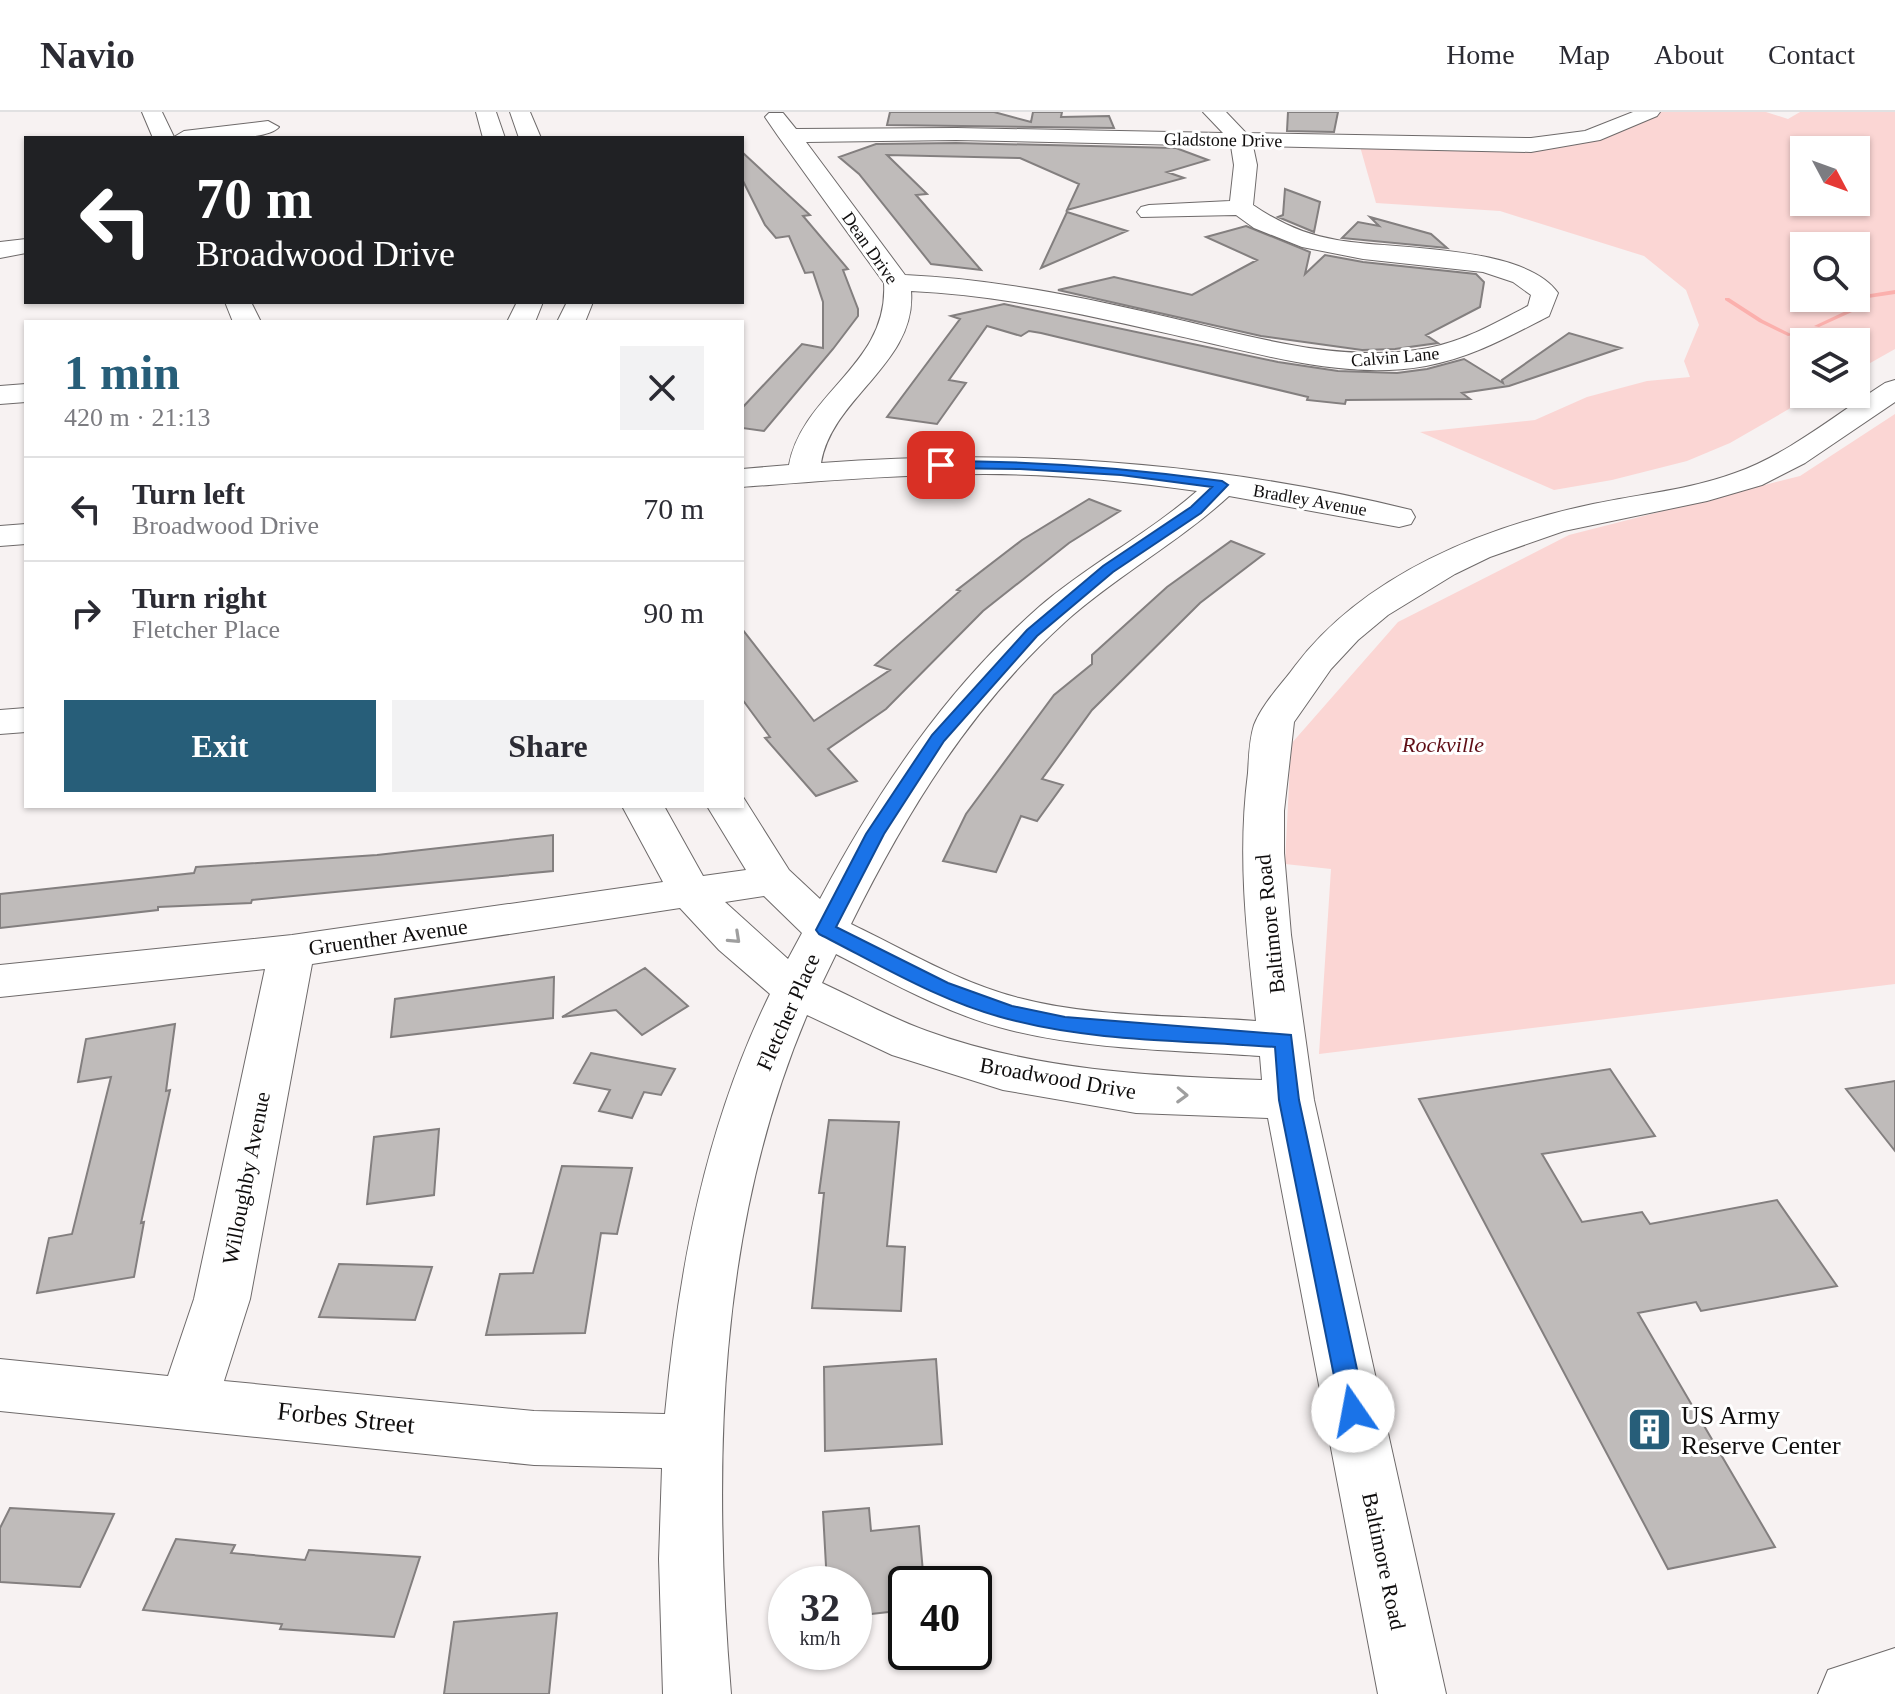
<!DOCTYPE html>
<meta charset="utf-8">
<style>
:root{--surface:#fff;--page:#f2f2f3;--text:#2b2b33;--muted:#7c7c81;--line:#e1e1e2;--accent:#275e79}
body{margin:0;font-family:Georgia,serif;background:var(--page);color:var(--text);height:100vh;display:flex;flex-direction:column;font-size:30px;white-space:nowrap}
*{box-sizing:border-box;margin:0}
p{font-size:26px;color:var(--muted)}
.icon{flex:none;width:44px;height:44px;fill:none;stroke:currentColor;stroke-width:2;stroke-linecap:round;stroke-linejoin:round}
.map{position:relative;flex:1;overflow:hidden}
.details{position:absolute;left:24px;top:208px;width:720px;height:488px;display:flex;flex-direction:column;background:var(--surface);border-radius:0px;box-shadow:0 2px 6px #0004}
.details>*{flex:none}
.guide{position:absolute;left:24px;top:24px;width:720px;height:168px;border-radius:0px;box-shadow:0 2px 6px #0004;background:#202124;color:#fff;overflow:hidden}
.needle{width:52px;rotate:131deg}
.buttons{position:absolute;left:1790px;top:24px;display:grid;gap:16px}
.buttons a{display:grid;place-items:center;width:80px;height:80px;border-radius:0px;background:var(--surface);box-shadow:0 2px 6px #0004;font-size:40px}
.speed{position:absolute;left:768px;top:1454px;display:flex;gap:16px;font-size:40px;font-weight:700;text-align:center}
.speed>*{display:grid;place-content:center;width:104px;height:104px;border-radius:50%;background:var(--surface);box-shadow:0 2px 6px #0004;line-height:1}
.speed small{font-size:20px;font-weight:400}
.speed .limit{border:4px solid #111;border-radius:12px;background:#fff;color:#111}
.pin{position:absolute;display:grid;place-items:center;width:68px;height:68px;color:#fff;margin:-34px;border-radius:16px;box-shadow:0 4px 12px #0006}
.me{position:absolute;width:88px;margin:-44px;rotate:348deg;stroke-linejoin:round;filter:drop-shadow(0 0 6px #0008)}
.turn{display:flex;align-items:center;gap:28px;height:168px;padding:0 40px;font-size:36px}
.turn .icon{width:104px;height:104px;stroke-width:2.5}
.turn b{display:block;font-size:56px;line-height:68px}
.round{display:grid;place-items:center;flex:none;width:84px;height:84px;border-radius:0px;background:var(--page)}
.head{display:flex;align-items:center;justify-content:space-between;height:136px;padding:0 40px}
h1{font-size:48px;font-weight:600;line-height:60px;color:var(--accent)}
.button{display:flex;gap:16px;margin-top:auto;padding:16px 40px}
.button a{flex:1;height:92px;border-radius:0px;background:var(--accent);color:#fff;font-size:32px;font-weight:600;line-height:92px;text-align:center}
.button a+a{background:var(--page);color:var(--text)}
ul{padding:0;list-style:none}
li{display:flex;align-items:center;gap:24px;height:104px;padding:0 40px;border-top:2px solid var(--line)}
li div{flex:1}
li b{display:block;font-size:30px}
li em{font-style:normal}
header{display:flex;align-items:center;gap:48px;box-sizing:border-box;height:112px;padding:0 40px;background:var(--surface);border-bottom:2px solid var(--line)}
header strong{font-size:38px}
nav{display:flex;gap:44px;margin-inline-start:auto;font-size:28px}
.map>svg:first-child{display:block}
</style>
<header>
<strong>Navio</strong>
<nav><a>Home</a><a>Map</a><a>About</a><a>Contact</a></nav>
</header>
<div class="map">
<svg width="1895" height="1582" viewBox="0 0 1895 1582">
<rect width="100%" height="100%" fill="#f7f2f2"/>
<path fill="#fbd6d4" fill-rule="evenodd" d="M 1650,0 L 1766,0 L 1788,7 L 1800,0 L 1895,0 L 1895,237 L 1856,259 L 1856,230 L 1804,230 L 1804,282 L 1815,282 L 1730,331 L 1687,349 L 1612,368 L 1554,378 L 1420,320 L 1535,308 L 1587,285 L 1647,269 L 1690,265 L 1684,249 L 1699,213 L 1686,178 L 1644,144 L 1500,99 L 1376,91 L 1359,31 L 1574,30 ZM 1804,38 L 1856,38 L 1856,90 L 1804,90 ZM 1804,134 L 1856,134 L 1856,186 L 1804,186 Z
M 1895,302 L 1895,872 L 1319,942 L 1331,757 L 1285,752 L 1291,632 L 1398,510 L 1569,423 L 1800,364 Z"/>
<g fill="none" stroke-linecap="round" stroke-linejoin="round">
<path fill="#fbb0ad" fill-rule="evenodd" d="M 1895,178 L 1895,182 L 1868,186 L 1852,200 L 1819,215 L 1814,214 L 1848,198 L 1864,183 Z
M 1725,186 L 1729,186 L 1763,208 L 1793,223 L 1788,224 L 1759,210 L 1725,188 Z"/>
</g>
<path fill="#bfbbba" stroke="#837f7f" stroke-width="2" d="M 890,0 L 994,0 L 1031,10 L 1033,0 L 1062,0 L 1061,5 L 1109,4 L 1114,16 L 887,13 Z
M 1288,0 L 1338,0 L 1334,20 L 1287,19 Z
M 956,31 L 1176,36 L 1208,48 L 1167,60 L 1184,66 L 1067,98 L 1079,72 L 1020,46 L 887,43 L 927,82 L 916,83 L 981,158 L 931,152 L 859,62 L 839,45 L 876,32 Z
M 742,40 L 810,103 L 803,104 L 848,157 L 843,158 L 858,197 L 858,204 L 833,237 L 764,319 L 742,316 L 742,296 L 802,232 L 823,236 L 823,190 L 813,160 L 805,161 L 789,124 L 776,126 L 765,113 L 742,67 Z
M 1285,77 L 1320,90 L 1314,120 L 1278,105 L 1283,103 Z
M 1067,100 L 1127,119 L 1041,156 Z
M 1370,105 L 1431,122 L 1447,136 L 1342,126 L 1358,110 L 1379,114 Z
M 1246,114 L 1310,140 L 1305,162 L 1325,143 L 1363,150 L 1476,162 L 1484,170 L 1480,195 L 1426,223 L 1438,231 L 1395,237 L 1362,238 L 1261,224 L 1058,178 L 1114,165 L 1192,183 L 1257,148 L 1206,125 Z
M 1004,192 L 1278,250 L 1338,259 L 1397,261 L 1427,257 L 1464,247 L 1503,271 L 1502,268 L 1569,221 L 1621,236 L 1509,274 L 1462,281 L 1470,287 L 1346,288 L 1345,292 L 1307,288 L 1308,285 L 1041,221 L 1029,219 L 1021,224 L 987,214 L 949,268 L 966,271 L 937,312 L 887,305 L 960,207 L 951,204 Z
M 1089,387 L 1120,399 L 1069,431 L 983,499 L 886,597 L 828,637 L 857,669 L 816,684 L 765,626 L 770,625 L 742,587 L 742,517 L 814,609 L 890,558 L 875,553 L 960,479 L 957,478 L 1022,428 Z
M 1231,429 L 1264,442 L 1200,491 L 1092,598 L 1042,667 L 1063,673 L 1037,709 L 1021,704 L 996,760 L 943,749 L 966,702 L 1054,583 L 1092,552 L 1092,543 L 1167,475 Z
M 553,723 L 553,759 L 252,788 L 251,791 L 158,795 L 158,798 L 0,816 L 0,782 L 194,761 L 196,755 L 377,743 Z
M 645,856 L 688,894 L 642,923 L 616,898 L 562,905 Z
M 554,865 L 553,906 L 391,925 L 395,887 Z
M 175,912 L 166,979 L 170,978 L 141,1111 L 144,1110 L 134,1165 L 37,1181 L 49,1126 L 72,1122 L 111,965 L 78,970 L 86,927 Z
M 591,941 L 621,947 L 675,957 L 661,983 L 644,980 L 632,1006 L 599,999 L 610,978 L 574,971 Z
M 1610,957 L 1655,1024 L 1542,1042 L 1582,1110 L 1642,1100 L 1650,1112 L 1777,1088 L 1837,1174 L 1701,1199 L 1696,1190 L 1638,1201 L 1775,1435 L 1668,1457 L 1419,987 Z
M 1895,969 L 1895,1039 L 1846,977 Z
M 829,1008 L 899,1010 L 887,1134 L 905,1135 L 901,1199 L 812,1196 L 824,1081 L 819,1081 Z
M 439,1017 L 434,1083 L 367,1092 L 374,1025 Z
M 562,1054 L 632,1056 L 617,1122 L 601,1121 L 585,1221 L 486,1223 L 500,1162 L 533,1161 Z
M 339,1152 L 432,1155 L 415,1208 L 319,1205 Z
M 936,1247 L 942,1332 L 825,1339 L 824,1255 Z
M 10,1396 L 114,1402 L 80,1475 L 0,1470 L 0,1416 Z
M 869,1396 L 871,1419 L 919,1414 L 924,1472 L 906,1472 L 906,1498 L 854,1504 L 854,1472 L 827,1472 L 823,1400 Z
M 176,1427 L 235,1433 L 231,1441 L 305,1448 L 309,1438 L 420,1445 L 394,1525 L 280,1517 L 282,1512 L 143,1498 Z
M 557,1501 L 549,1582 L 444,1582 L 454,1510 Z"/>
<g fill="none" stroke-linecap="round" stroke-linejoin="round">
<defs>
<path id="minor" d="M 142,0 L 162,0 L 174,25 L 184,19 L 268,9 L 279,15 C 264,32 178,26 153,26 Z
M 476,0 L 496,0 L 505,26 L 483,26 Z
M 510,0 L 530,0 L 541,26 L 519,26 Z
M 1203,0 L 1226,0 L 1246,21 L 1531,26 L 1585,19 L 1633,0 L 1660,0 L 1657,4 L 1600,28 L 1531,40 L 1253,34 L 1257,53 L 1253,93 C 1279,111 1306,123 1337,128 C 1393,138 1524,132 1558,181 L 1549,204 C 1508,225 1473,245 1426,254 C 1348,268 1268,244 1192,227 C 1099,206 1006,183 911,179 C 917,251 832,285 821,351 C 1018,336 1217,350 1411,398 L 1415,405 L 1411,412 L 1399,415 L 1229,384 C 1178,431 1116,464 1065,510 C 970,596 907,699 851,812 C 905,838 960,871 1019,886 C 1095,906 1178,903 1256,909 C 1247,825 1237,745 1248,661 C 1249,646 1249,629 1254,613 C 1262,592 1282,572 1295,554 C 1365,462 1484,415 1593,392 C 1640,382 1689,378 1735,361 C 1789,342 1836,302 1885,271 L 1895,268 L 1895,290 L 1805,351 L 1762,373 L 1707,389 L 1564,419 L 1490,445 L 1455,462 L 1388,503 L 1358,528 L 1331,557 L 1294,610 L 1284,699 L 1284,741 L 1291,823 L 1314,988 L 1446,1582 L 1378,1582 L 1268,1006 L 1136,1001 L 1003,978 L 892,943 L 807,903 C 717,1116 712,1354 731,1582 L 663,1582 L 659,1447 L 662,1356 L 534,1353 L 0,1299 L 0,1247 L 168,1264 L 194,1187 L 265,857 L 0,885 L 0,853 L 292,823 L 663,770 L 622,694 L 664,694 L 703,764 L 746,758 L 707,694 L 742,694 L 743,685 L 789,758 L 820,787 C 878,678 946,577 1039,495 C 1089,452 1148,422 1197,379 C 1126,369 1056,362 985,362 C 904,362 823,369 742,375 L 742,357 L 789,353 C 803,280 889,253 884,171 L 778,24 L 765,5 L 769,1 L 783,1 L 796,17 L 956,16 L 1223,21 ZM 956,28 L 1231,34 L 1234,53 L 1230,89 L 1149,93 L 1141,95 L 1137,100 L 1141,105 L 1236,103 L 1254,116 L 1302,135 L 1363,147 L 1483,160 L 1513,170 L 1531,183 L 1528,194 C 1495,211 1465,229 1428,236 C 1341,253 1247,223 1163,204 C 1078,184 993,167 905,163 L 806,30 ZM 764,784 L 802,821 L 788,847 L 725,790 ZM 680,796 L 719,838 L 770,882 C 705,1015 679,1156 665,1302 L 534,1299 L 224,1269 L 250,1187 L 312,852 ZM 836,842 C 892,871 949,903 1010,918 C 1091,938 1177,938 1260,944 L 1262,968 C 1149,964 1034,958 927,919 C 891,906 857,887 822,871 Z
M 26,127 L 26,141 L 0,146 L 0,130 Z
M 225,190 L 251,190 L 261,210 L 233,210 Z
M 517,190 L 543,190 L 535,210 L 507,210 Z
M 567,190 L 593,190 L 585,210 L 557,210 Z
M 26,272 L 26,290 L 0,292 L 0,274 Z
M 26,412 L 26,432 L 0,434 L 0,414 Z
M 26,596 L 26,620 L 0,622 L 0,598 Z
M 1895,1536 L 1895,1582 L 1818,1582 L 1828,1558 Z"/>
</defs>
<use href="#minor" stroke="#6e6a6a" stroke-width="2"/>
<use href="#minor" fill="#fff" fill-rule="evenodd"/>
</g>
<defs><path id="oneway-chevron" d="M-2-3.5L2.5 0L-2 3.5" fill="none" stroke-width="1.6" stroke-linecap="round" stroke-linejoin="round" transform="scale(2)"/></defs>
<g stroke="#9f9f9f">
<use href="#oneway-chevron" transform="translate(735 826) rotate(43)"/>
<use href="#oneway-chevron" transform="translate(1182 983) rotate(2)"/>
</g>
<path fill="#1a73e8" stroke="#114b97" stroke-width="2" d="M 941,349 C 1036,349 1128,356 1222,369 L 1228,373 L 1201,401 L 1113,460 L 1037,524 L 944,629 L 884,722 L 836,815 L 948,871 L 1012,894 L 1065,905 L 1291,923 L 1299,988 L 1366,1299 L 1362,1306 L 1353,1309 L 1345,1306 L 1341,1299 L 1279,988 L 1275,935 C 1186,928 1093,930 1008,907 C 941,890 880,853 819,822 L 816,818 L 866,722 L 932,623 L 1027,518 L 1103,454 L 1191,395 L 1212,375 L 1121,363 L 1020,357 L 936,356 L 935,353 Z"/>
<defs>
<symbol id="building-square" viewBox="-11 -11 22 22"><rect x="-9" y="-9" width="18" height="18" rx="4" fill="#275e79" stroke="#fff"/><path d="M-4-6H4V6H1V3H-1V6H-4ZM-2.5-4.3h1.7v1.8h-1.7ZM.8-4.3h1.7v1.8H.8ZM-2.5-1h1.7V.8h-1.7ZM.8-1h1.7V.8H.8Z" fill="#fff"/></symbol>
</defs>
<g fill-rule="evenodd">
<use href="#building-square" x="1624" y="1292" width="51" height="51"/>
</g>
<g text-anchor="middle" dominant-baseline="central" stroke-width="6" stroke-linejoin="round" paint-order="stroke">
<g font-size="18" fill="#100e0e" stroke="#fff">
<text transform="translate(1223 28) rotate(1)">Gladstone Drive</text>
<text transform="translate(870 136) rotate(55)">Dean Drive</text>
<text transform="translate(1395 245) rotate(-5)">Calvin Lane</text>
<text transform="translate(1310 388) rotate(10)">Bradley Avenue</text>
</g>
<g font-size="22" font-style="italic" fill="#5f0e16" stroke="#fff">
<text x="1443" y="632">Rockville</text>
</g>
<g font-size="22" fill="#100e0e" stroke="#fff">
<text transform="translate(1270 812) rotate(-96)">Baltimore Road</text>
<text transform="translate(388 825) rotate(-8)">Gruenther Avenue</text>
<text transform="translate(788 900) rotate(-66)">Fletcher Place</text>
<text transform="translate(1058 966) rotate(10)">Broadwood Drive</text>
<text transform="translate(246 1066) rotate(-79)">Willoughby Avenue</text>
<text transform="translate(1384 1449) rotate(78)">Baltimore Road</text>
</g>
<g font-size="26" fill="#100e0e" stroke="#fff" text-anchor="start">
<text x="1681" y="1303">US Army<tspan x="1681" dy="30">Reserve Center</tspan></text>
</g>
<g font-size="26" fill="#100e0e" stroke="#fff">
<text transform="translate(346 1306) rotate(6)">Forbes Street</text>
</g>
</g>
</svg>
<div class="buttons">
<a><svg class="needle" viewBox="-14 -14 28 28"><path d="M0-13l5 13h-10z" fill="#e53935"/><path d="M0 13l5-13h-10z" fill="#7c7c81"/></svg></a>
<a><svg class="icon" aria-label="search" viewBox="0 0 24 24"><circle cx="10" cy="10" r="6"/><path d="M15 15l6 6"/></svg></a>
<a><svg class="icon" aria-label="layers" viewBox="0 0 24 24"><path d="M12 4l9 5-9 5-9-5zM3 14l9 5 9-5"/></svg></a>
</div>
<div class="speed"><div>32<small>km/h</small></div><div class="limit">40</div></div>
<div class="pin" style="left:941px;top:353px;background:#d93025"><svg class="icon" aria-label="arrive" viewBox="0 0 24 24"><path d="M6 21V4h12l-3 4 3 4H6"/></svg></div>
<svg class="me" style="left:1353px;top:1299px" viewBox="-20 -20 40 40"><circle r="19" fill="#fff"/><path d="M0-13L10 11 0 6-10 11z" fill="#1a73e8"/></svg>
<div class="guide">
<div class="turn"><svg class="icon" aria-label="left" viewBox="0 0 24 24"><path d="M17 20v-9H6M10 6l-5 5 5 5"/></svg><div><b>70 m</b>Broadwood Drive</div></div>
</div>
<section class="details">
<div class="head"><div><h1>1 min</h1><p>420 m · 21:13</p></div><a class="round"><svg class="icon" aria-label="close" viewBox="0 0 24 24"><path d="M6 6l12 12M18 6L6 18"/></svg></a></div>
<ul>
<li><svg class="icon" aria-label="left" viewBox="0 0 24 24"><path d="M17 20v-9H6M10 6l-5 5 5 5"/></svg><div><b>Turn left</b><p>Broadwood Drive</p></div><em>70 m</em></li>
<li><svg class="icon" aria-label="right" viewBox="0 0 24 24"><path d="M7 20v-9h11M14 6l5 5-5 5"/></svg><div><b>Turn right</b><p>Fletcher Place</p></div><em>90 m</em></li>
</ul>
<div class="button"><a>Exit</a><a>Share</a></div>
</section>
</div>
